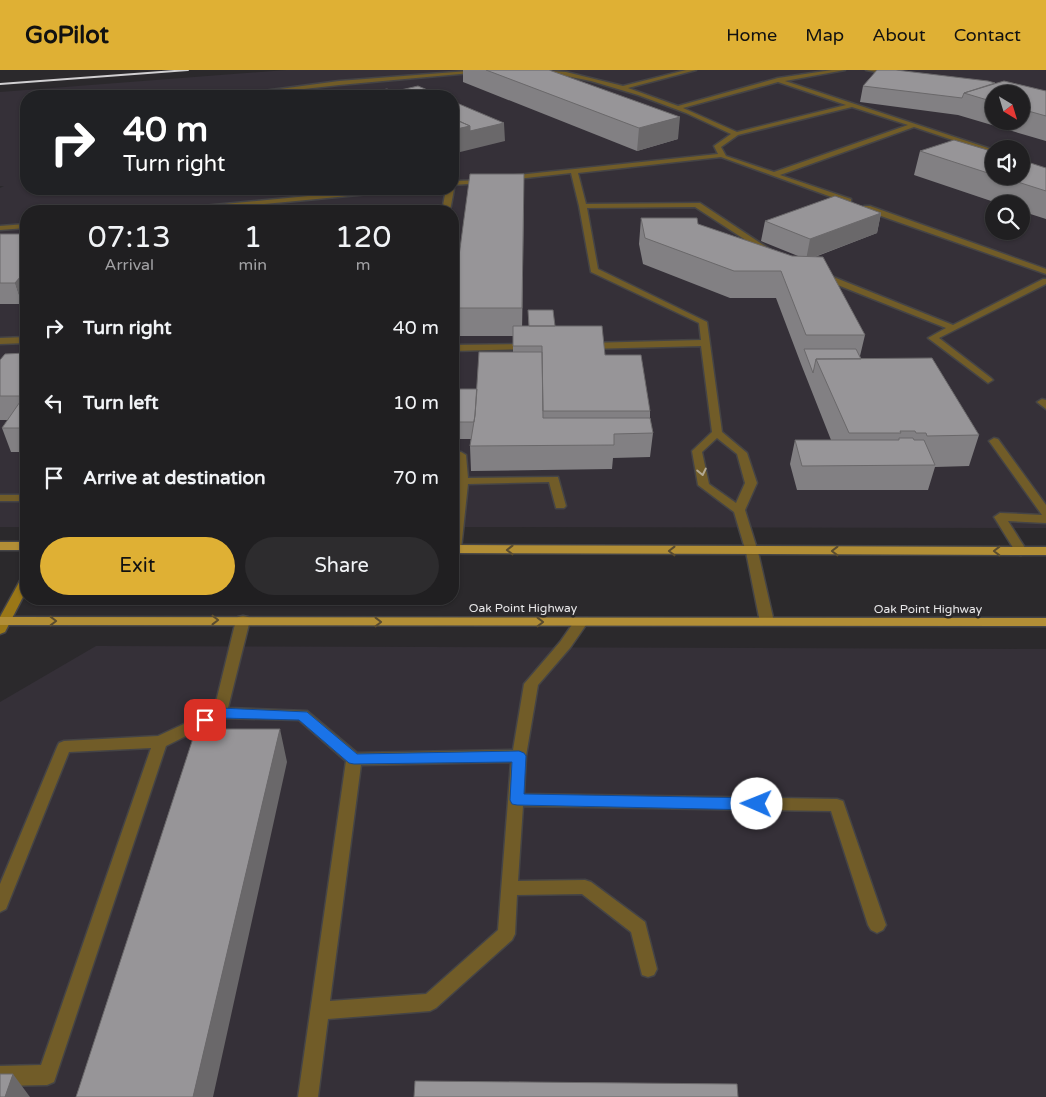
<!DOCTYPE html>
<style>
:root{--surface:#201f21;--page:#2d2c2e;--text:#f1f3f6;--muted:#a2a2a5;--line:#3d3d3f;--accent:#dfb034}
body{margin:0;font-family:"Varela Round",sans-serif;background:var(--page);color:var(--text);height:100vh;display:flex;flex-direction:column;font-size:19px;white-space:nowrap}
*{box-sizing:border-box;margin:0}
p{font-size:16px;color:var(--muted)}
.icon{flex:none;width:28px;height:28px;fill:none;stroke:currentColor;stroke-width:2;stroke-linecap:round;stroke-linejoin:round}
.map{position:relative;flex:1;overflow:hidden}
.panel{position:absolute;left:20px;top:135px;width:439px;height:400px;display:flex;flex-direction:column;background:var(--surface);border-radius:20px;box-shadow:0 1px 4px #0004,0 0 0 1px var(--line)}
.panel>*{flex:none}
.banner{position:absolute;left:20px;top:20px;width:439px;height:105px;border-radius:20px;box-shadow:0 1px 4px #0004,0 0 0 1px var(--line);background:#202124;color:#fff;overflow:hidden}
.needle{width:32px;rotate:142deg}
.buttons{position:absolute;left:985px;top:15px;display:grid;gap:10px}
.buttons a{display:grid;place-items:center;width:45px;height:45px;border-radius:50%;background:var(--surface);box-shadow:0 1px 4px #0004,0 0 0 1px var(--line);font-size:25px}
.pin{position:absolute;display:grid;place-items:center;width:42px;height:42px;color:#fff;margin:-21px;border-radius:10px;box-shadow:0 2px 8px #0006}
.me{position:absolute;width:55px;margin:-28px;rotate:271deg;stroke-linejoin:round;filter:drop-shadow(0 0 4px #0008)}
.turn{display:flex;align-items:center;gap:18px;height:105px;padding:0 20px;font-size:22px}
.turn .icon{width:65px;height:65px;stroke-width:2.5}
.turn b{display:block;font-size:35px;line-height:42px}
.eta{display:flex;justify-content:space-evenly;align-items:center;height:85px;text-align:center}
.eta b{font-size:30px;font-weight:600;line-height:35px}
.button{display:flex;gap:10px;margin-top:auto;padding:10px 20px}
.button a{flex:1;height:58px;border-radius:30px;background:var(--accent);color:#111;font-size:20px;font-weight:600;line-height:58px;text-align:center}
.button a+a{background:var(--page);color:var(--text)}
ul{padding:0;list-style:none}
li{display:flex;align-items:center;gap:15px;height:75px;padding:0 20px}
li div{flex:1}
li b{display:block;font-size:19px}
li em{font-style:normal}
header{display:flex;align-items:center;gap:30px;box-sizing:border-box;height:70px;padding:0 25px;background:var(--accent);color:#111}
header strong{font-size:24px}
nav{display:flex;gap:28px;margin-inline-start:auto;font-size:18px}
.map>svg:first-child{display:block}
</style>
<header>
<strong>GoPilot</strong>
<nav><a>Home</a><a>Map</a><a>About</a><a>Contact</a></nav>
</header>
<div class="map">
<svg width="1046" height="1027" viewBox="0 0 1046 1027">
<rect width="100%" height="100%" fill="#2b292c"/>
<path fill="#353038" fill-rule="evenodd" d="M 286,0 L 1046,0 L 1046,458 L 453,457 L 452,141 L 26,141 L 26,457 L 0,457 L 0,118 L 4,116 L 0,116 L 0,22 ZM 994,24 L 1021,24 L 1021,51 L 994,51 ZM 26,26 L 452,26 L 452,119 L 26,119 ZM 994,79 L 1021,79 L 1021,106 L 994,106 ZM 994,134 L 1021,134 L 1021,161 L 994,161 Z
M 96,576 L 1046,579 L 1046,1027 L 0,1027 L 0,632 Z"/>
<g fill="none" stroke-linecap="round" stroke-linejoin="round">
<defs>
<path id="lane" d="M 481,0 L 504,0 L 339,15 L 242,26 L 227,26 L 339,11 Z
M 536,0 L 566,2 L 623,16 L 686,0 L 696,0 L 628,18 L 678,36 L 778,8 L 832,0 L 845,0 L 785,11 L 994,80 L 994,84 L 914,57 L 780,105 L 851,129 L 851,133 L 848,133 L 721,87 L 578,103 L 586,134 L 700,133 L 774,182 L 767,184 L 695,137 L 587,138 L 598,199 L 707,252 L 722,362 L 747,383 L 757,413 L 745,440 L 758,482 L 774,552 L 772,555 L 762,555 L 760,552 L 746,482 L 734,442 L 698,415 L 692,381 L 712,362 L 701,276 L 588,279 L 583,276 L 588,273 L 701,270 L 699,253 L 591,202 L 579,136 L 571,103 L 507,110 L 504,108 L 507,106 L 718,84 L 714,76 L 731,64 L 686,43 L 638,25 L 591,11 ZM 778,12 L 846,35 L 737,62 L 683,38 ZM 852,37 L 908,55 L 774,102 L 726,86 L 721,77 L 738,65 ZM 717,368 L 737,384 L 745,413 L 736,433 L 709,414 L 702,382 Z
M 866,0 L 882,0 L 895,3 L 892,5 Z
M 487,110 L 487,112 L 485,113 L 452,115 L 452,111 Z
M 452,118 L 454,119 L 450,141 L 442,141 L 446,119 Z
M 381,119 L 404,119 L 400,121 L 192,141 L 168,141 L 172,139 Z
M 864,136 L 870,136 L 1046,199 L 1046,204 L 864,140 Z
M 26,154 L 26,158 L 0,160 L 0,156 Z
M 820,204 L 826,204 L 953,255 L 1043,209 L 1046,209 L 1046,214 L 939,268 L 991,308 L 993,310 L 988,313 L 928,268 L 946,258 L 820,208 Z
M 26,267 L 26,273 L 0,274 L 0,268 Z
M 528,274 L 533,277 L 531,279 L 452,281 L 452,275 Z
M 1042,329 L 1046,330 L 1046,339 L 1037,332 Z
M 994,368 L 998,369 L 1046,435 L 1046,453 L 1008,451 L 1027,481 L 1021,485 L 1017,484 L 994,447 L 1000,443 L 1042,445 L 989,371 Z
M 452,382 L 461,382 L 466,385 L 468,408 L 558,407 L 566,436 L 564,438 L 556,438 L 549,412 L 468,414 L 461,479 L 459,482 L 452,482 C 452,451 458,420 456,388 L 452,388 Z
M 0,425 L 26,425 L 26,431 L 0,431 Z
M 243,546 L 248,547 L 250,550 L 228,638 L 307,641 L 357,683 L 513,680 L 524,614 L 560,572 L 576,549 L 586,549 L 588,552 L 570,578 L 538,615 L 526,686 L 524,724 L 837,729 L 843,731 L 886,855 L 883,860 L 877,863 L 871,860 L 868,855 L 831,741 L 523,736 L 518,811 L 585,810 L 591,812 L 645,852 L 657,899 L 654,905 L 648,907 L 642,905 L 631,862 L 582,824 L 517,825 L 515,864 L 512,870 L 436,938 L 430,941 L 328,949 L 318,1027 L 298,1027 L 346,691 L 299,650 L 222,648 L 166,676 L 54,1012 L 47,1015 L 0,1016 L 0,996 L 41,995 L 151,678 L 69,682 L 8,834 L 6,839 L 0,842 L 0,814 L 57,677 L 59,673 L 64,671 L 158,666 L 214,640 L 236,550 L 238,547 ZM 511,692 L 498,860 L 426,924 L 330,931 L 361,695 Z"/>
<path id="secondary" d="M 26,506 L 26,521 L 5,562 L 0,564 L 0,547 L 22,507 Z"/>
<path id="primary" d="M 0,472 L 26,472 L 26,480 L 0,480 Z
M 452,475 L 1046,477 L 1046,485 L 452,483 Z
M 0,547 L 1046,548 L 1046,556 L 0,555 Z"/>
</defs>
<use href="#lane" stroke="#454446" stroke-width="3"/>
<use href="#secondary" stroke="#454446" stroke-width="3"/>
<use href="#primary" stroke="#454446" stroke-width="3"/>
<use href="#lane" fill="#715c28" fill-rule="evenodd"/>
<use href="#secondary" fill="#9a7717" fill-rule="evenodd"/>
<use href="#primary" fill="#b28e36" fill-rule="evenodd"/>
<path stroke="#d1d0d2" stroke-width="2" d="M 0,14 L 188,0"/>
</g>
<path fill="#828083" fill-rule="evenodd" d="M 463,0 L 549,0 L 678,69 L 637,81 L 463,12 Z
M 995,13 L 1046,21 L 1046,71 L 958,45 L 860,32 L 863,16 ZM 994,24 L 1021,24 L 1021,51 L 994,51 Z
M 920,81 L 994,82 L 994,106 L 1021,106 L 1046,98 L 1046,149 L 1021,141 L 1021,134 L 1000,134 L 914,105 Z
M 524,104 L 522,256 L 529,256 L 528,240 L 605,285 L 650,341 L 650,348 L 653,363 L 650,387 L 613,388 L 612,399 L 471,401 L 470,376 L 471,369 L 452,369 L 452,319 L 477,319 L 513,282 L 513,266 L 454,266 L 452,236 Z
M 881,143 L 877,163 L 815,187 L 865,265 L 860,286 L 861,289 L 979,365 L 969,396 L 935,397 L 928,420 L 797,420 L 790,394 L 795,370 L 831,370 L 801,294 L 776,228 L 730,228 L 643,194 L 639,174 L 641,148 L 698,154 L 792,186 L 798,186 L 761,171 L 765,151 Z
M 0,164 L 22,234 L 0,234 Z
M 26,283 L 26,382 L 11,382 L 2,358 L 8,350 L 0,350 L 0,290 Z"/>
<path fill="#6a686a" d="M 680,47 L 678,69 L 637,81 L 639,58 Z
M 504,53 L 505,71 L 452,84 L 452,60 L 470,56 Z
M 524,104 L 524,128 L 522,266 L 522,238 Z
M 881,143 L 877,163 L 806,190 L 810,169 Z
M 26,200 L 26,229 L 22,234 L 15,213 Z
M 280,659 L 287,692 L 213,1027 L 193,1027 Z
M 13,1004 L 30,1027 L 5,1027 Z"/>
<path fill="#979598" stroke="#6a686a" d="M 486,0 L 549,0 L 680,47 L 639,58 Z
M 877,0 L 896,0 L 988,11 L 995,13 L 964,23 L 962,28 L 863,16 Z
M 1004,11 L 1046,21 L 1046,46 L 1021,39 L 1021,24 L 994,24 L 994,32 L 964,23 Z
M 418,16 L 442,26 L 402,26 L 392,22 Z
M 387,19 L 402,26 L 355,26 Z
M 452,31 L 504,53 L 470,61 L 470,56 L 452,48 Z
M 452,48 L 470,56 L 452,60 Z
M 954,70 L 994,82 L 994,105 L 920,81 Z
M 1021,90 L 1046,98 L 1046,121 L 999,106 L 1021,106 Z
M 470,104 L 524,104 L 522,238 L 452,238 Z
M 835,126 L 881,143 L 810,169 L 765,151 Z
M 641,148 L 697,148 L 698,154 L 792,186 L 823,187 L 865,265 L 806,265 L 781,201 L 734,201 L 645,168 Z
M 0,164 L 26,164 L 26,200 L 15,213 L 0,213 Z
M 528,240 L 553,240 L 555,256 L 529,256 Z
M 513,256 L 602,256 L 605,285 L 641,285 L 650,341 L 543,341 L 542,276 L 513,276 Z
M 804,279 L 856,279 L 861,289 L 816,289 L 813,303 Z
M 479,282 L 542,282 L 543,348 L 650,348 L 653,363 L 614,364 L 614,375 L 470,376 L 475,345 Z
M 26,283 L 26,358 L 2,358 L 24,326 L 0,326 L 0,290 L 5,284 Z
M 932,288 L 979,365 L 927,366 L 926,363 L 916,363 L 915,361 L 900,361 L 901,363 L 849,363 L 816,289 Z
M 452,319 L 477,319 L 475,345 L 474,352 L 452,352 Z
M 899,368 L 913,368 L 914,370 L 924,370 L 935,395 L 802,396 L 795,370 L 899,370 Z
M 196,659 L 280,659 L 193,1027 L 76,1027 Z
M 0,1004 L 13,1004 L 5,1027 L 0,1027 Z
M 415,1011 L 737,1014 L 738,1027 L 414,1027 Z"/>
<defs><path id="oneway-chevron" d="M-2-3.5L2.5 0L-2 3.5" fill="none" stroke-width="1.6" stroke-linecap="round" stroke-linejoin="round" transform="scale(1.25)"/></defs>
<use stroke="#b2a892" href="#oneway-chevron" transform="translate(702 402) rotate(78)"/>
<g stroke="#5a4c30">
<use href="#oneway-chevron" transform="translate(510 480) rotate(-180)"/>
<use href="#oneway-chevron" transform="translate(672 481) rotate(-180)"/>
<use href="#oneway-chevron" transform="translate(835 481) rotate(180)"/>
<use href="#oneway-chevron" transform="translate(997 481) rotate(180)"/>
<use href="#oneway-chevron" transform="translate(215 550)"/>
<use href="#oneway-chevron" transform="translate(53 551)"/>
<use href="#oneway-chevron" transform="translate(378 552)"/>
<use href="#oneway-chevron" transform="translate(540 552)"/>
</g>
<path fill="#1a73e8" stroke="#114b97" d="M 220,638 L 307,642 L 357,684 L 519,681 L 524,683 L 526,686 L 524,724 L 757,728 L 762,730 L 764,734 L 762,738 L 757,740 L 517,735 L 512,734 L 510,730 L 512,692 L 354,694 L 349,693 L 299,650 L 221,648 L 205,655 L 200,654 L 198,650 L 200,647 Z"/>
<g text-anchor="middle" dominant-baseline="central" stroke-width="5" stroke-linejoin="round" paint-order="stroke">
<g font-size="12" fill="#e8e7e9" stroke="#2b292c">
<text x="523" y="538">Oak Point Highway</text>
<text x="928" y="539">Oak Point Highway</text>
</g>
</g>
</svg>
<div class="buttons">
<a><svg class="needle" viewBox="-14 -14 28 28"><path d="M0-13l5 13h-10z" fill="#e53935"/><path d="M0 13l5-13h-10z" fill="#a2a2a5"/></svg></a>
<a><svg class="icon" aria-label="sound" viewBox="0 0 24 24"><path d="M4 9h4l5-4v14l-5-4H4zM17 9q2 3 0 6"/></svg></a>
<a><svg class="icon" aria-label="search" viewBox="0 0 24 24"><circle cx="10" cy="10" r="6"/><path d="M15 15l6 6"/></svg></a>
</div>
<div class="pin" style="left:205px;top:650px;background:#d93025"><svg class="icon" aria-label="arrive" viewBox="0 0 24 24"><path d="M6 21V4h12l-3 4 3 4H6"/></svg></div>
<svg class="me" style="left:757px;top:734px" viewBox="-20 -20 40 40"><circle r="19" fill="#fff"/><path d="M0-13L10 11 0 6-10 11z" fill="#1a73e8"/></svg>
<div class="banner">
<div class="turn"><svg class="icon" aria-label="right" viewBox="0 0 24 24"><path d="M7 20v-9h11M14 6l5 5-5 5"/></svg><div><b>40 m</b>Turn right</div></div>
</div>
<section class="panel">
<div class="eta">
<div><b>07:13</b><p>Arrival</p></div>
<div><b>1</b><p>min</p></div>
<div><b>120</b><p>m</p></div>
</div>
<ul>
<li><svg class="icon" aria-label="right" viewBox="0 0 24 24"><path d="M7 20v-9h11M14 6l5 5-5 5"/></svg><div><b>Turn right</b></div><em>40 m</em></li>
<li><svg class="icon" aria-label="left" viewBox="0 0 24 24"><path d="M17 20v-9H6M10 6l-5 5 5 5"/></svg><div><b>Turn left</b></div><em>10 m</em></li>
<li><svg class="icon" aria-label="arrive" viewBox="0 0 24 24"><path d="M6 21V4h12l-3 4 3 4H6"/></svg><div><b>Arrive at destination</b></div><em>70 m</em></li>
</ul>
<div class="button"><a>Exit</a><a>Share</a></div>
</section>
</div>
